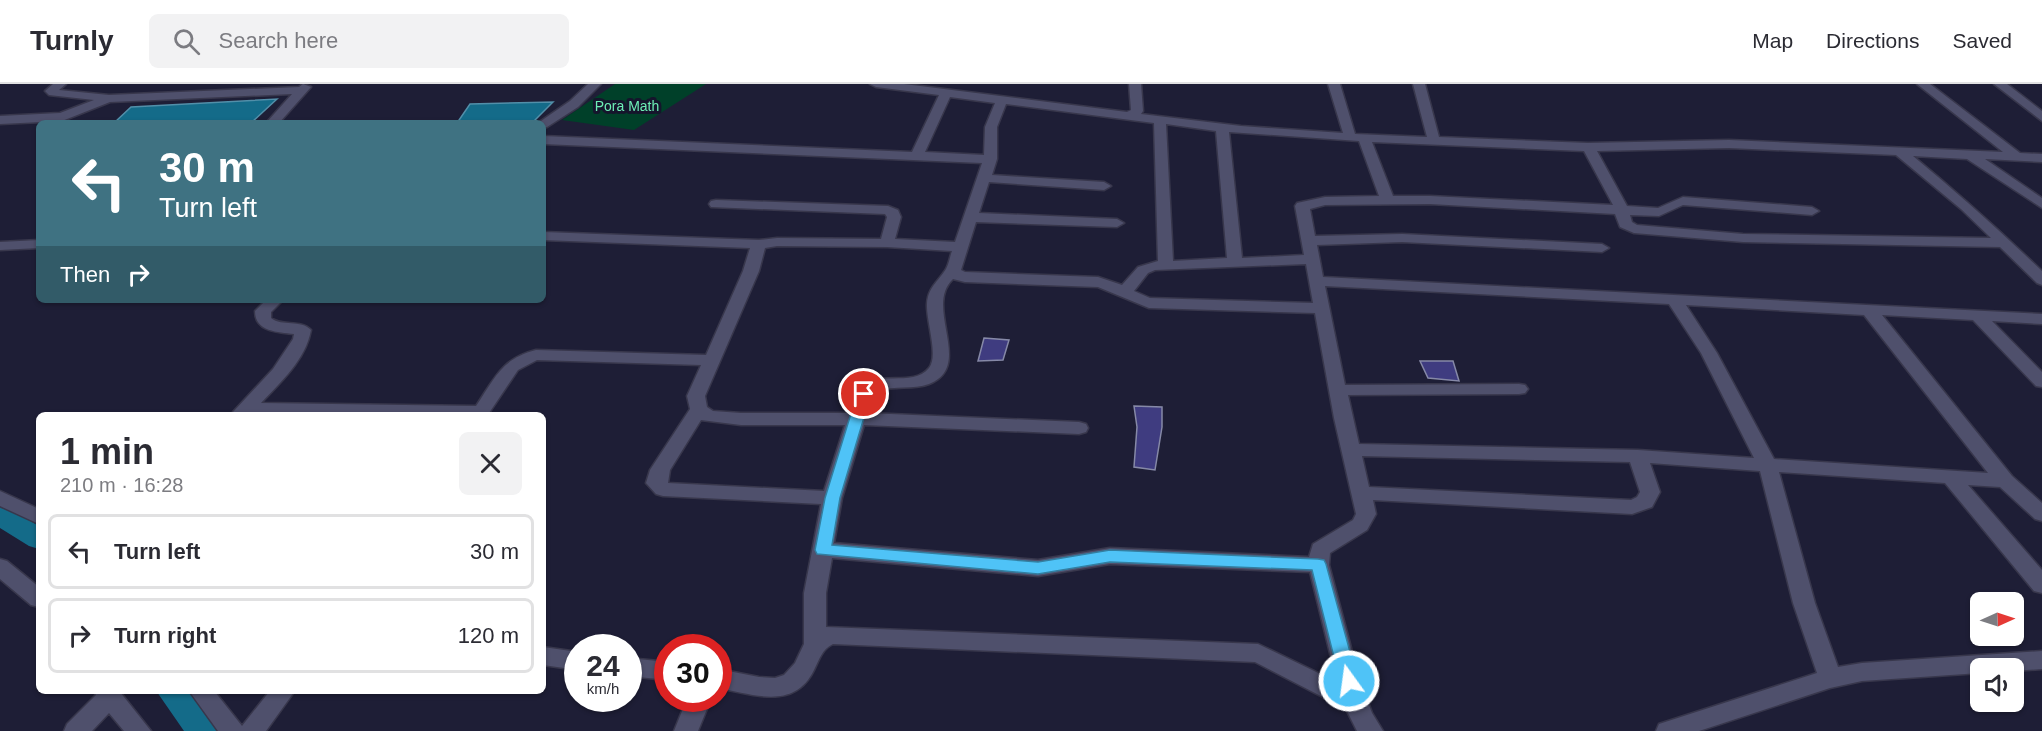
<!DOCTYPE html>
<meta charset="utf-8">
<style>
:root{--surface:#fff;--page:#f2f2f3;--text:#2b2b33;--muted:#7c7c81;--line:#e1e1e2}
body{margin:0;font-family:Arial,sans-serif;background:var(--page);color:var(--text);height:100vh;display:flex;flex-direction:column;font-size:22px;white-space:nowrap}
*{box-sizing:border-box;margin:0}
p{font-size:20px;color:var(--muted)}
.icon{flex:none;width:33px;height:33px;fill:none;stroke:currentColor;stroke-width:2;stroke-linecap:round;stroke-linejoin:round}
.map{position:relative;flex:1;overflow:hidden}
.sheet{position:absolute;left:36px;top:328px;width:510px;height:282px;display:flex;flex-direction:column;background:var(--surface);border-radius:9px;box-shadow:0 2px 4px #0004}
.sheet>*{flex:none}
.hud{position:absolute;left:36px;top:36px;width:510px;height:183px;border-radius:9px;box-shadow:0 2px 4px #0004;background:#3f7282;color:#fff;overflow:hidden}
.needle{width:39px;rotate:87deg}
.buttons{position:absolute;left:1970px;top:508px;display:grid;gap:12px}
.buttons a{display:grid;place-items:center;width:54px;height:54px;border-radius:9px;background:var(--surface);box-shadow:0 2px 4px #0004;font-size:30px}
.speed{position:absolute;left:564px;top:550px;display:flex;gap:12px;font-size:30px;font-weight:700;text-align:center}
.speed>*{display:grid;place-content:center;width:78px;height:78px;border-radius:50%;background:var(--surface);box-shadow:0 2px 4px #0004;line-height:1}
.speed small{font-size:15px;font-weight:400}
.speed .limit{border:9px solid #d22;background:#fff;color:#111}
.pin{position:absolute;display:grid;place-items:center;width:51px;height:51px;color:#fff;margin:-26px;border:3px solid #fff;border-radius:50%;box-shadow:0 2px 6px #0007}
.me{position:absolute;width:66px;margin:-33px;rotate:346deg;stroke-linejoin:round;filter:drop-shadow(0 0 4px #0008)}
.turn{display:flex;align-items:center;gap:21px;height:126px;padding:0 24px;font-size:27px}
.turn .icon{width:78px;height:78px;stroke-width:2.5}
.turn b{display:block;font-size:42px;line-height:51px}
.then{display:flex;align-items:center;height:57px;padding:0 24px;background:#0003;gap:12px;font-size:22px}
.round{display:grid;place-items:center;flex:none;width:63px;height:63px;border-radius:9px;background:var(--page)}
.overview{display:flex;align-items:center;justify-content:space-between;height:102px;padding:0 24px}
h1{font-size:36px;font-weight:700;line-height:45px}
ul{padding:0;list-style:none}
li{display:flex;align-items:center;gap:18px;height:75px;margin:0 12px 9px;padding:0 12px;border:3px solid var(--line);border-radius:9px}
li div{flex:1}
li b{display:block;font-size:22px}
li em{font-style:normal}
header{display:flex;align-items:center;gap:36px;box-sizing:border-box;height:84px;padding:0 30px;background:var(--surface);border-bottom:2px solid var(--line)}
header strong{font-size:28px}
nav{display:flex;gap:33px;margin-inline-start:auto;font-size:21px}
.search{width:420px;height:54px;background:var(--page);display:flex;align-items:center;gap:15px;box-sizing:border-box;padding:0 21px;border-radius:9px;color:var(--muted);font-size:22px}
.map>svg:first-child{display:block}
</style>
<header>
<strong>Turnly</strong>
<div class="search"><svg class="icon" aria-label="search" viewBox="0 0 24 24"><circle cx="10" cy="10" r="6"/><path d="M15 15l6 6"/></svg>Search here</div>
<nav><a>Map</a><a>Directions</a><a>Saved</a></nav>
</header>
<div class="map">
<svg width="2042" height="647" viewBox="0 0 2042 647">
<rect width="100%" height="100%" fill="#1e1e36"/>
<path fill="#004029" d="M 615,0 L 706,0 L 634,46 L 562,36 Z"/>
<path fill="#146b89" stroke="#528fa9" stroke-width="1.5" d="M 277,15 L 251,39 L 114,39 L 131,23 Z
M 553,18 L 532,39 L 457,39 L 470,20 Z"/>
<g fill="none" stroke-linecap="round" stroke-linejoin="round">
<path fill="#146b89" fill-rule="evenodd" d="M 0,423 L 10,425 L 39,442 L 39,465 L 29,462 L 0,444 Z
M 157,608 L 191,608 L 215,637 L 219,647 L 184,647 Z"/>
</g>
<path fill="#3f3c80" stroke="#8689a7" stroke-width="1.5" d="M 984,254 L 1009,256 L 1003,276 L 978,277 Z
M 1420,277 L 1453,277 L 1459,297 L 1428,294 Z
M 1134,322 L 1162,323 L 1162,343 L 1155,386 L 1134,383 L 1137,343 Z"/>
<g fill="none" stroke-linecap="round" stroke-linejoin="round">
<defs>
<path id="street" d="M 53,0 L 66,0 L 59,6 L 109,11 L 299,3 L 303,0 L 311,3 L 279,39 L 266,39 L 292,10 L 110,18 L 62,37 L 0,40 L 0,32 L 60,29 L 94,16 L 49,11 L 45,7 Z
M 588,0 L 601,0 L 578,23 L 547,43 L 543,44 L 543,39 L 538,39 L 570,17 Z
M 870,0 L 904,0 L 1127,28 L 1131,26 L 1129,0 L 1141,0 L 1143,27 L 1141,30 L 1241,42 L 1343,49 L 1328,0 L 1340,0 L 1355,50 L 1427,53 L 1413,0 L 1425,0 L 1439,53 L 1588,59 L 1729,56 L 2003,68 L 1917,0 L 1930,0 L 2020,69 L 2042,70 L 2042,78 L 1985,75 L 2042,114 L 2042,124 L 1967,75 L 1913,72 C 1959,110 2000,147 2042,187 L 2042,201 L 2037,199 L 2000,163 L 1743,158 L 1634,149 L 1620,143 L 1615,130 L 1430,120 L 1325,121 L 1310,125 L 1315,152 L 1402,150 L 1602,160 L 1609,164 L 1602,168 L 1402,158 L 1317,161 L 1323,193 L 2042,230 L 2042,240 L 1992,237 L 2042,288 L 2042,303 L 2036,302 L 1973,236 L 1882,231 L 2012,392 L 2042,419 L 2042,437 L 2035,435 L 2000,403 L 1968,401 L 2042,486 L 2042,509 L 2034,507 L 1945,399 L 1779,388 L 1815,519 L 1838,583 L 1862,579 L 2042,567 L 2042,585 L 2013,587 L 2013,585 L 1980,585 L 1980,589 L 1862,597 L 1830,604 L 1699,647 L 1656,647 L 1659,640 L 1817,589 L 1793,519 L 1760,387 L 1650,379 L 1660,408 L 1652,423 L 1632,430 L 1373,416 L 1376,430 L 1367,446 L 1330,469 L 1329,481 L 1359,594 L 1372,629 L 1383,647 L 1357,647 L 1346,625 L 1255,578 L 833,560 C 822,565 819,576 814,586 C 794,627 753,610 718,604 L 718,585 L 759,593 L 775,594 L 784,591 L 795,579 L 804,560 L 804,509 L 821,420 L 663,412 L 656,410 L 646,399 L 650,386 L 690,325 L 687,312 L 701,281 L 537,276 L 518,286 L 487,332 L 235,332 L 233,328 L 273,285 L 293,255 L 294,250 C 278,248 255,248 255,227 L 266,216 L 283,216 L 271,228 L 271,234 C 282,243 301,235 311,246 C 306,275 281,298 261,319 L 476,322 C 495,294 501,275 536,266 L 706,271 L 743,187 L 750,164 L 543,156 L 543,148 L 759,156 L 777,154 L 881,155 L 887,133 L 885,130 L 711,123 L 709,120 L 711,117 L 716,116 L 888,122 L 898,126 L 901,133 L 895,155 L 955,158 L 982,79 L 543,60 L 543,52 L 912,68 L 939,11 L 876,3 ZM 950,13 L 995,19 L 985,43 L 984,71 L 925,68 ZM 1006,20 L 1154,39 L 1158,177 L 1138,183 L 1122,201 L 1098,193 L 965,188 L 961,186 L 976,138 L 1117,143 L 1124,139 L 1117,135 L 979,129 L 989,98 L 1104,106 L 1111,102 L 1104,98 L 992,91 L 997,75 L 997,43 ZM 1166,40 L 1216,47 L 1227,174 L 1173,177 ZM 1229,48 L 1359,57 L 1379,112 L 1325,113 L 1297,119 L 1295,122 L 1304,171 L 1242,174 ZM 1372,58 L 1584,67 L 1613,121 L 1430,112 L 1393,112 ZM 1729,64 L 1896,71 L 1961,125 L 1991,154 L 1743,150 L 1637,141 L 1632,138 L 1630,131 L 1659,132 L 1683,121 L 1812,131 L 1819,127 L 1812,123 L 1683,113 L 1658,124 L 1627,122 L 1597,67 ZM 777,162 L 887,163 L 952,167 C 950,172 949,180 946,185 C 938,198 928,203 927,220 C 926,237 939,272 929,284 C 912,305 875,283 857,307 C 853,313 851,322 849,329 L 741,329 L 713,327 L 707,323 L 705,312 L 759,187 L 765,164 ZM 1306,180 L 1313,219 L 1150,214 L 1134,207 L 1148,189 L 1155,186 ZM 953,195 L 965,198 L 1098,203 L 1149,224 L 1315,229 L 1334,334 L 1356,430 L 1353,436 L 1313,460 L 1309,473 L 1110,464 L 1038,476 L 834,459 L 842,414 L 864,341 L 1079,350 L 1086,348 L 1088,344 L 1086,340 L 1079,338 L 867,329 L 872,312 L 878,307 C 895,301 913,306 929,300 C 975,282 923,223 953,195 ZM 1325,202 L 1669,220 L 1701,269 L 1754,374 L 1638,366 L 1359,360 L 1348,311 L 1519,310 L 1525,309 L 1528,305 L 1525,301 L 1519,300 L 1345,301 ZM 1686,221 L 1864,231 L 1988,389 L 1774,375 L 1717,269 ZM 701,336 L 741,341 L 845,341 L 824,407 L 668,399 L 670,386 ZM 1362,372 L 1630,378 L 1640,408 L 1637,413 L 1631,416 L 1369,403 ZM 832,474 L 1038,492 L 1110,480 L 1310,488 L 1337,598 L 1258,560 L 826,543 L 826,509 Z
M 1994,0 L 2007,0 L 2042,27 L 2042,37 Z
M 39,156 L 39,164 L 0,166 L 0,158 Z
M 0,407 L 39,425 L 39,440 L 0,422 Z
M 0,475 L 7,477 L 39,503 L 39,523 L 31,521 L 0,495 Z
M 543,563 L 578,568 L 578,586 L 543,581 Z
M 628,574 L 668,578 L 668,596 L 628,592 Z
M 94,608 L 120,608 L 151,647 L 124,647 L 109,629 L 92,647 L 64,647 L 67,640 L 96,611 Z
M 190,608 L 215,608 L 242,642 L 269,608 L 294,608 L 266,647 L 218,647 Z
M 687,615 L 711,615 L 698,647 L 674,647 Z"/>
</defs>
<use href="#street" stroke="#38374c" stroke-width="3"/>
<use href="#street" fill="#4f506c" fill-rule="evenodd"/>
</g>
<path fill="#4fc3f7" stroke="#337fa1" stroke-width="1.5" d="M 864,306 L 871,310 L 840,414 L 832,461 L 1038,478 L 1110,466 L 1318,475 L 1324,476 L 1326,480 L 1358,597 L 1355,602 L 1349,604 L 1343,602 L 1340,597 L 1312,486 L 1110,478 L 1038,490 L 817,470 L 815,466 L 825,414 L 857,310 Z"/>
<g text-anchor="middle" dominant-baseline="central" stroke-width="6" stroke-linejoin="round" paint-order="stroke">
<g font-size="14" fill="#6defb6" stroke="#15152c">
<text x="627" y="22">Pora Math</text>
</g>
</g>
</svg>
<div class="buttons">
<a><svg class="needle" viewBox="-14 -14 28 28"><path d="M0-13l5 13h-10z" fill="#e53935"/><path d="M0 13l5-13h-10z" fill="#7c7c81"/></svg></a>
<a><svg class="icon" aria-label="sound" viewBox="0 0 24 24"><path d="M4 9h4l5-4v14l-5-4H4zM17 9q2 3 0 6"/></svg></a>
</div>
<div class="speed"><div>24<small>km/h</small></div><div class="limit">30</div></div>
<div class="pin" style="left:864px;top:310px;background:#d93025"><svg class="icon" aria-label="arrive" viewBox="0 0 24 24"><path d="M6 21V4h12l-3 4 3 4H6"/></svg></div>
<svg class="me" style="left:1349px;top:597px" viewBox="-20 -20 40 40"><circle r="17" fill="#4fc3f7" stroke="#fff" stroke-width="3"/><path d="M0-11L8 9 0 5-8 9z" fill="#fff"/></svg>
<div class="hud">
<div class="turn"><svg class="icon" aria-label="left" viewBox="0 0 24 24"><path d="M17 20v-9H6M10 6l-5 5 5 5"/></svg><div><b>30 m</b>Turn left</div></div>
<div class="then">Then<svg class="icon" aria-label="right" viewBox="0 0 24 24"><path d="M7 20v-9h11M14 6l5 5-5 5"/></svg></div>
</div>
<section class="sheet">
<div class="overview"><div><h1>1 min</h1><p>210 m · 16:28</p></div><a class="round"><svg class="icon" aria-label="close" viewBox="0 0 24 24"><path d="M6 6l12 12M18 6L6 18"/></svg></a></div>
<ul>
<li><svg class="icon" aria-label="left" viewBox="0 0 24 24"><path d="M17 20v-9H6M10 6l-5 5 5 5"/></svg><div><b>Turn left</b></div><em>30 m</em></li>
<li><svg class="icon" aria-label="right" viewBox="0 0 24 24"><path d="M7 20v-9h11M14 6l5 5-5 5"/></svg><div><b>Turn right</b></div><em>120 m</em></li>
</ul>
</section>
</div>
